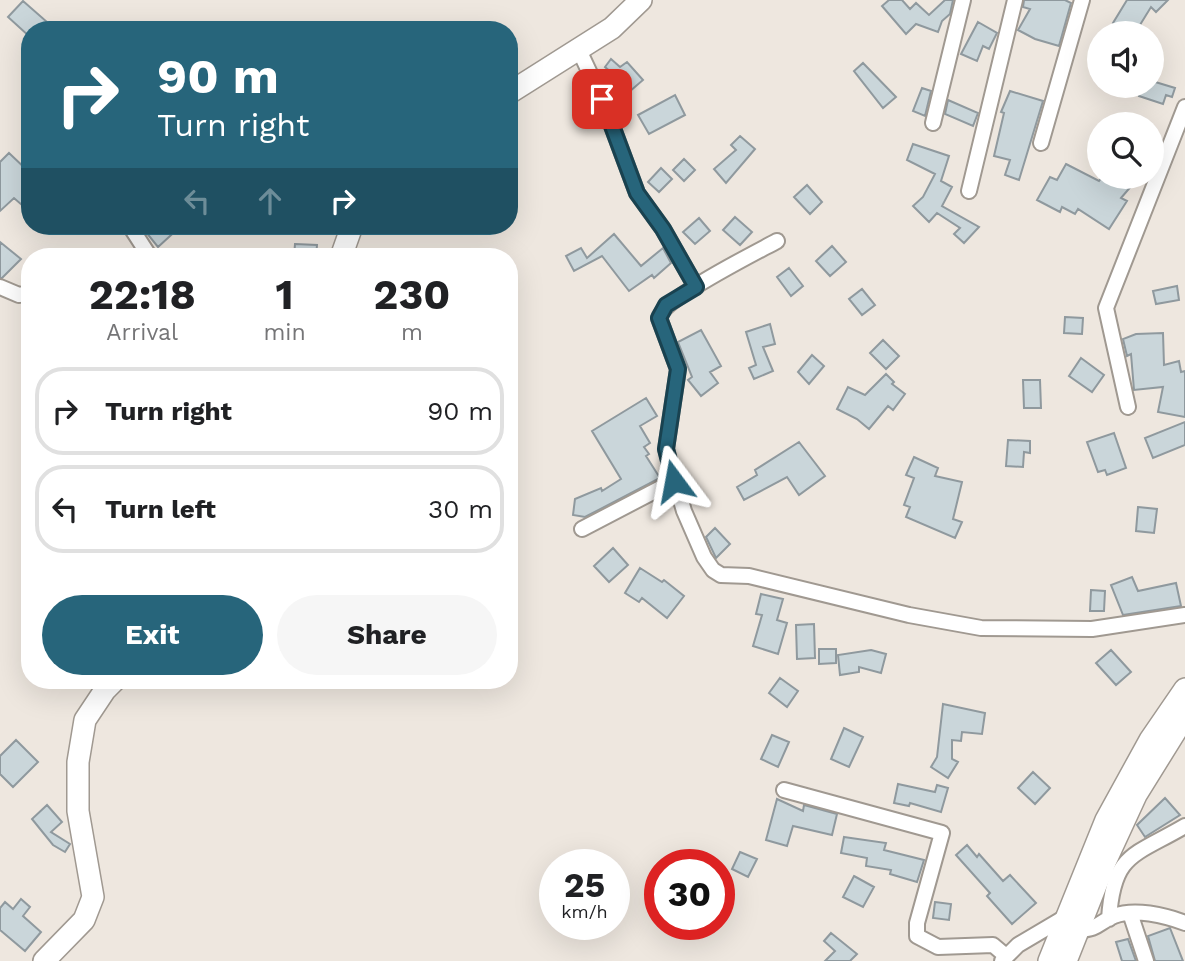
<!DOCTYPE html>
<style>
:root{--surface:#fff;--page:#f6f6f6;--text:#202124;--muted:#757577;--line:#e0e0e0;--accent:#27657b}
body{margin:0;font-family:"Work Sans",sans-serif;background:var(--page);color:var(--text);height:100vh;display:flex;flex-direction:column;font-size:26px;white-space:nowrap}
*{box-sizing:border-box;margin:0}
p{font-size:23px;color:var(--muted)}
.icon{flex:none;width:38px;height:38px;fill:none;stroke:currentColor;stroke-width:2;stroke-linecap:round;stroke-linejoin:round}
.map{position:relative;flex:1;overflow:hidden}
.side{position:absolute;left:21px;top:248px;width:497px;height:441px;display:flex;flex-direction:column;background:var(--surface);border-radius:28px;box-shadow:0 7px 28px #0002}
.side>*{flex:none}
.hud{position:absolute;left:21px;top:21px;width:497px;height:214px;border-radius:28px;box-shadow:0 7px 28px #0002;background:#27657b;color:#fff;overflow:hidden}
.buttons{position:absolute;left:1087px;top:21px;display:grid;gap:14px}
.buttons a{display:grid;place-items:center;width:77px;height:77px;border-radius:50%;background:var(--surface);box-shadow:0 7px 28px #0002;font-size:35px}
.speed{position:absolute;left:539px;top:849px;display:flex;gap:14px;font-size:35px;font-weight:700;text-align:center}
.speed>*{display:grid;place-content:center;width:91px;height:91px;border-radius:50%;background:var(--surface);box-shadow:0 7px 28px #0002;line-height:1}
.speed small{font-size:18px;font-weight:400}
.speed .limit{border:10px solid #d22;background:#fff;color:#111}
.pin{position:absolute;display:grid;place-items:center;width:60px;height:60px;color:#fff;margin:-30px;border-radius:14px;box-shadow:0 4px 10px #0006}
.me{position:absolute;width:77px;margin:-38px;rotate:347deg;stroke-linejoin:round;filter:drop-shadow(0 0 5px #0008)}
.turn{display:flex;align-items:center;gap:24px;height:147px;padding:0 21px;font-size:32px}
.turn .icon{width:91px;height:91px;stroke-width:2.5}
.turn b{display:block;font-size:49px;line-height:60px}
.lanes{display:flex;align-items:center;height:66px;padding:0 21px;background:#0003;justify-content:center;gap:35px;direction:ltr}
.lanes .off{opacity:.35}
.eta{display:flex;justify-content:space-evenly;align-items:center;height:119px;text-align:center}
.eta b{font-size:42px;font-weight:700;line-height:49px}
.action{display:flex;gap:14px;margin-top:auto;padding:14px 21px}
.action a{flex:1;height:80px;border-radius:42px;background:var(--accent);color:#fff;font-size:28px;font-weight:700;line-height:80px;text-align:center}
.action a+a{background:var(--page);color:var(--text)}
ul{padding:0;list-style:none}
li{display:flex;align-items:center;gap:21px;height:88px;margin:0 14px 10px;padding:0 7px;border:4px solid var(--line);border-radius:28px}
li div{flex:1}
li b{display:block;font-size:26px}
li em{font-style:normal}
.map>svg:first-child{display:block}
</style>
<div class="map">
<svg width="1185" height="961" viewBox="0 0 1185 961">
<rect width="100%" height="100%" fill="#eee7df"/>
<path fill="#cad6da" stroke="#8f999e" stroke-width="2" d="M 889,0 L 902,0 L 910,9 L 916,3 L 929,15 L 945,0 L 953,0 L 950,14 L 942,21 L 938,32 L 916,24 L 906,34 L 882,6 Z
M 1024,0 L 1065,0 L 1071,3 L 1059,46 L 1035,39 L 1018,30 L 1030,9 L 1023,7 Z
M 1127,0 L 1168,0 L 1156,12 L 1151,7 L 1135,33 L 1129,33 L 1113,23 Z
M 23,1 L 47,22 L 40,30 L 30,30 L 30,37 L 8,17 Z
M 978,22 L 997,33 L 989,49 L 983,46 L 977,61 L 961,54 Z
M 611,59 L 620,67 L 627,62 L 643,80 L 622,98 L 606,79 L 613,74 L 605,67 Z
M 863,63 L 896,97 L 883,108 L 854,71 Z
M 1152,81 L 1175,88 L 1172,97 L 1166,95 L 1163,104 L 1139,96 L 1142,86 L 1152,86 Z
M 922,88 L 931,91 L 925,116 L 913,111 Z
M 1010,91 L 1043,101 L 1019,180 L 1005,175 L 1010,160 L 994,156 L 1004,113 L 1001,112 Z
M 675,95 L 685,115 L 649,134 L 638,115 Z
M 948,100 L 978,113 L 973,126 L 945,114 Z
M 740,136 L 755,149 L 726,183 L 714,169 L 736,150 L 731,145 Z
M 913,144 L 949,156 L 941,181 L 952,187 L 942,206 L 979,227 L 964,243 L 954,234 L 960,228 L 937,213 L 929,222 L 913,206 L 923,197 L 935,174 L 907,160 Z
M 9,153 L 30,173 L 30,212 L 14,198 L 0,211 L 0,162 Z
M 684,159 L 695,170 L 684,181 L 673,170 Z
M 1066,164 L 1099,181 L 1102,177 L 1139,177 L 1121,198 L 1127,201 L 1109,229 L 1078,209 L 1075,214 L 1062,207 L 1060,212 L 1037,200 L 1050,177 L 1057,180 Z
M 661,168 L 672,179 L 659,192 L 648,182 Z
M 807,185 L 822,202 L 810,214 L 794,197 Z
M 735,217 L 752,232 L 740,245 L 723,230 Z
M 699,218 L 710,231 L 695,244 L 683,232 Z
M 141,226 L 181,226 L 158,247 Z
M 614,234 L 641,266 L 663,248 L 671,263 L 654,278 L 652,275 L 629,291 L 602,256 L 574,271 L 566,256 L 581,248 L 587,258 Z
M 0,242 L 21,259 L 2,278 L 0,278 Z
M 295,244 L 317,245 L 316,257 L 294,257 Z
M 832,246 L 846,262 L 830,276 L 816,261 Z
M 789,268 L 803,286 L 791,296 L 777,277 Z
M 1177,286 L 1179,300 L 1156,304 L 1153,291 Z
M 862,289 L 875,305 L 862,315 L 849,299 Z
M 1065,317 L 1083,318 L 1082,334 L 1064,333 Z
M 770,324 L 775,344 L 763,347 L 773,371 L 754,379 L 749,368 L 756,365 L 746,332 Z
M 701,330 L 721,366 L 710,372 L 718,383 L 701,396 L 688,380 L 692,377 L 678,342 Z
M 1163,333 L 1164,365 L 1179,361 L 1181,372 L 1185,371 L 1185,417 L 1158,412 L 1163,387 L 1134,390 L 1131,354 L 1127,356 L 1123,339 L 1136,334 Z
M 883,340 L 899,356 L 886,369 L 870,353 Z
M 812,355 L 824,366 L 809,384 L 798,372 Z
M 1081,358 L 1104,375 L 1092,392 L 1069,376 Z
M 886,374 L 894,382 L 892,384 L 905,394 L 893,410 L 888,406 L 869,429 L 857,419 L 837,409 L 848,387 L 865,395 Z
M 1023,380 L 1040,380 L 1041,408 L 1024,408 Z
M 646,398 L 657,416 L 640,426 L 650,443 L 644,447 L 649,454 L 646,456 L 660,478 L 585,517 L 573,515 L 575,499 L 601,488 L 602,491 L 621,479 L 592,431 Z
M 1185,422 L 1185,445 L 1153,458 L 1145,438 Z
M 1114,433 L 1126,468 L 1107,475 L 1105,470 L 1098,472 L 1087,442 Z
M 1008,440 L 1030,441 L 1030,453 L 1024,452 L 1023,467 L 1006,466 Z
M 799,442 L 825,476 L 799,495 L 787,477 L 744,500 L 737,487 L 757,475 L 755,470 Z
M 914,457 L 938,468 L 935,476 L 962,482 L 953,519 L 962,522 L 955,538 L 906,517 L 910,507 L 904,505 L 914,478 L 906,475 Z
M 1138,507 L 1157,509 L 1154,533 L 1136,531 Z
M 715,528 L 730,544 L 716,558 L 706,537 Z
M 613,548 L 628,565 L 609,582 L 594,566 Z
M 640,568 L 662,582 L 664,580 L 684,596 L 667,618 L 642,598 L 639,602 L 625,593 Z
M 1132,577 L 1138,591 L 1176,583 L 1181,606 L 1123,615 L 1111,585 Z
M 1091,590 L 1105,591 L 1104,611 L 1090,611 Z
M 761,594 L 783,599 L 777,620 L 787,623 L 778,654 L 753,646 L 762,615 L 756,614 Z
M 814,624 L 815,658 L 797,659 L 796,625 Z
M 819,649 L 836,649 L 836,663 L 819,664 Z
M 871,650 L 886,654 L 881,673 L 859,667 L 859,672 L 840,675 L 838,655 Z
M 1111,650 L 1131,672 L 1116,685 L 1096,663 Z
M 780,678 L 798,691 L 787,707 L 769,693 Z
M 943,704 L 985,713 L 982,734 L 962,732 L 961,741 L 952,740 L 952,759 L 958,762 L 948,778 L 931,767 L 937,757 Z
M 844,728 L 863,737 L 849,767 L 831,759 Z
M 772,735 L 789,742 L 778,767 L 761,759 Z
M 16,740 L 38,762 L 13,787 L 0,774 L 0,756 Z
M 1033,772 L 1050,788 L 1035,804 L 1018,788 Z
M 898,784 L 935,792 L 937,785 L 948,788 L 941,812 L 910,803 L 909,806 L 894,803 Z
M 1165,798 L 1180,815 L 1145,837 L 1137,825 Z
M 777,799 L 803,811 L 804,805 L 837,814 L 832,835 L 793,826 L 787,846 L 766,840 Z
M 47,805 L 62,822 L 51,832 L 70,844 L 65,852 L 53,845 L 32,819 Z
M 844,837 L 886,843 L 884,850 L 924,860 L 917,882 L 890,874 L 891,870 L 866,866 L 867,858 L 841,853 Z
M 967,845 L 977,857 L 979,854 L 1003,881 L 1010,875 L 1036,903 L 1012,924 L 987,896 L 990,893 L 956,855 Z
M 740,852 L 757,859 L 748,877 L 732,869 Z
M 854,876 L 874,887 L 863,907 L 843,897 Z
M 21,899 L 30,907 L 23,916 L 41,932 L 25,951 L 0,930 L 0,908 L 5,902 L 13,909 Z
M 935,902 L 951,904 L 949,920 L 933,918 Z
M 1170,928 L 1183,961 L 1155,961 L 1148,936 Z
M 831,933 L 857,954 L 850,961 L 825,961 L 835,951 L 824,941 Z
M 1128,939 L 1136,961 L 1122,961 L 1116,942 Z"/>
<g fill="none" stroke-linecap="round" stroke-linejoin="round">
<defs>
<path id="street" d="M 579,50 L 602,99 L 637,193 L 663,229 L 696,287
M 933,123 L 963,0
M 1041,143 L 1082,0
M 969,191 L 1015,0
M 130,226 L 150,257
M 777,241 C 755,253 663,299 659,318 L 678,369 L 666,449 L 684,511 L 704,557 L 713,570 L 721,575 L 749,576 L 909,615 L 981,628 L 1092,629 L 1185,615
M 0,287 L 19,295 L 30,293
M 1128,407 L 1106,308 L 1185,107
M 582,529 L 674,481
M 784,790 L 942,833 L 917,923 L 917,936 L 938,947 L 993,945 L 1006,956
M 1130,913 L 1146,961
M 1109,919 C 1113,853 1134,856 1185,826
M 1078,930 C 1100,929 1097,923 1114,916 C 1134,908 1165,915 1185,923
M 1002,961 L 1018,945 L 1067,916"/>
<path id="secondary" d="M 509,93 L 612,28 L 641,0
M 341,257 L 352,226
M 44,961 L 84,920 L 93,897 L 78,811 L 78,762 L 85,720 L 105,690 L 114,681
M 1049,961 L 1106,820 L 1150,740 L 1185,689
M 1066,961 L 1106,860 L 1136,795 L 1185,716"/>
</defs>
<use href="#street" stroke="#a09991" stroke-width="18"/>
<use href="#secondary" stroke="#a09991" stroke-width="24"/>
<use href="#street" stroke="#fff" stroke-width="14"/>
<use href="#secondary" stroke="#fff" stroke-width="21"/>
</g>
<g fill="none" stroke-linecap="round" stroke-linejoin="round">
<defs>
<path id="route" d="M 602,99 L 637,193 L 663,229 L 696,287 L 666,305 L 659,318 L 678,369 L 666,449 L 674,481"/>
</defs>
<use href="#route" stroke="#194250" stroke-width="18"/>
<use href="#route" stroke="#27657b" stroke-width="12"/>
</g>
</svg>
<div class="buttons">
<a><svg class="icon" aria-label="sound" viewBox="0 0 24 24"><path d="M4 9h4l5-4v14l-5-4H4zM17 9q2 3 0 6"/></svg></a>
<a><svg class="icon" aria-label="search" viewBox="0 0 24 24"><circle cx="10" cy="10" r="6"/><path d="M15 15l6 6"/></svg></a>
</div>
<div class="speed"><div>25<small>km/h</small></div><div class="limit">30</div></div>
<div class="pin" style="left:602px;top:99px;background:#d93025"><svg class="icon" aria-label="arrive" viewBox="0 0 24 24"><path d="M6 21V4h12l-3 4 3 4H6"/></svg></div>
<svg class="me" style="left:674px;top:481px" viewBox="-20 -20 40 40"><path d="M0-17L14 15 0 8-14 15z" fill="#27657b" stroke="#fff" stroke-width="4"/></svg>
<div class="hud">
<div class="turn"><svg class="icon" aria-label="right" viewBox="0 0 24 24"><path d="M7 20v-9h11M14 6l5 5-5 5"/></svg><div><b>90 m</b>Turn right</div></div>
<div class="lanes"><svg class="icon off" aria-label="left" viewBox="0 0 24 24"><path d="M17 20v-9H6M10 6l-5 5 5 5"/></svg><svg class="icon off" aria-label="ahead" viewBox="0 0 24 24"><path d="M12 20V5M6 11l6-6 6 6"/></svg><svg class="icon" aria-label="right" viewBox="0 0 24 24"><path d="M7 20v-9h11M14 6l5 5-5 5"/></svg></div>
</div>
<section class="side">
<div class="eta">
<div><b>22:18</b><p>Arrival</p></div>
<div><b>1</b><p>min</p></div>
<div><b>230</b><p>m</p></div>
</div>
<ul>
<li><svg class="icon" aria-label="right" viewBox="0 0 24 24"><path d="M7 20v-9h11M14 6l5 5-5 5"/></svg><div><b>Turn right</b></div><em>90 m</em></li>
<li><svg class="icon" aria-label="left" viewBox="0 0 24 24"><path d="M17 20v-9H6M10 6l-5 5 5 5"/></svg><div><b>Turn left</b></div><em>30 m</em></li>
</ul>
<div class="action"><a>Exit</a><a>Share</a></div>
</section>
</div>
